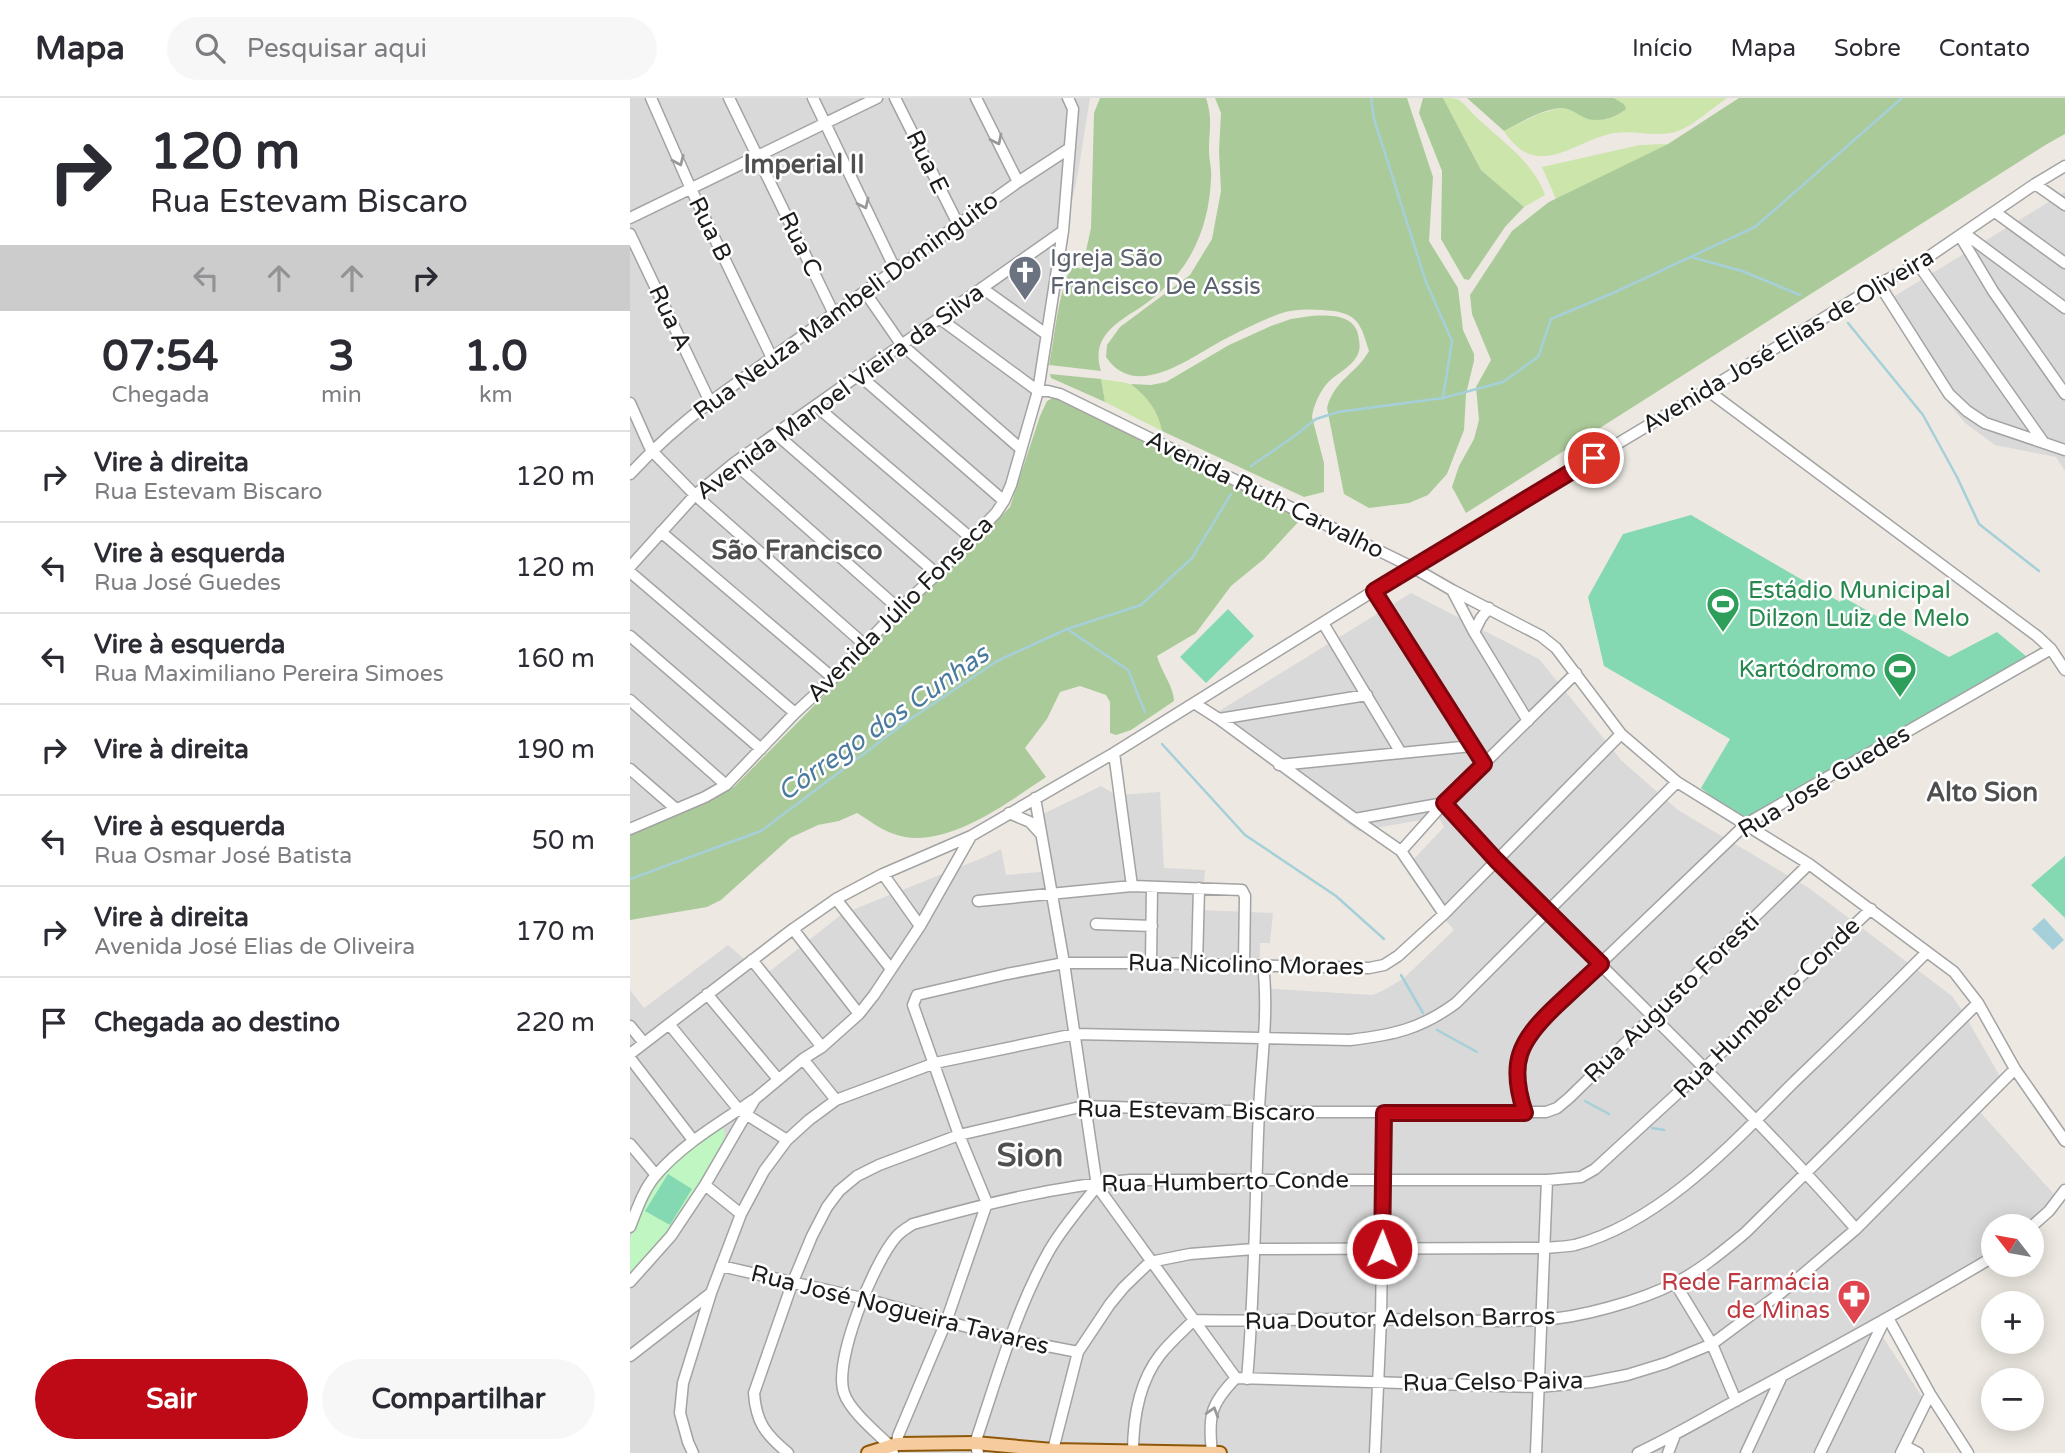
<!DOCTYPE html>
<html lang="pt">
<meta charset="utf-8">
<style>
:root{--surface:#fff;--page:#f7f7f7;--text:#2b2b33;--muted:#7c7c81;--line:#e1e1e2;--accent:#be0a16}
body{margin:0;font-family:"Varela Round",sans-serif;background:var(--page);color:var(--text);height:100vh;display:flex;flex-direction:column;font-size:26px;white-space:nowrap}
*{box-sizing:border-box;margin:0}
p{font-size:23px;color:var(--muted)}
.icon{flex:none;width:38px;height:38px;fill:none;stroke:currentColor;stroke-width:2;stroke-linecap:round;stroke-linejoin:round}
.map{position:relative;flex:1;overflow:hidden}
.panel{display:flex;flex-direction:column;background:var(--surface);width:630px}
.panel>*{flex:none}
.banner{background:#fff;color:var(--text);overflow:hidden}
.needle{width:46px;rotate:301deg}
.tools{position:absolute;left:1351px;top:1116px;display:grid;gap:14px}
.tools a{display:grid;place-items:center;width:63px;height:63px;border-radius:50%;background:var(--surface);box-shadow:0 4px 18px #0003;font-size:35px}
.pin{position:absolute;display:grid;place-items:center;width:60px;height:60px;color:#fff;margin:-30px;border:4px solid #fff;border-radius:50%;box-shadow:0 2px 7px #0007}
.me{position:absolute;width:77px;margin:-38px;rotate:1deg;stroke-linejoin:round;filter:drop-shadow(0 0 5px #0008)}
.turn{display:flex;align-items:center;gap:24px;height:147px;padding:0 35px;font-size:32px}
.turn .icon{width:91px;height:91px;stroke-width:2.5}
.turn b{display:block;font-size:49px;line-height:60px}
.lanes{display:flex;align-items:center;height:66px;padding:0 35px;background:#0003;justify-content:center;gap:35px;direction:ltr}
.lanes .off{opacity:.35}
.eta{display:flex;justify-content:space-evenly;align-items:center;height:119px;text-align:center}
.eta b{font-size:42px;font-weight:800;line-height:49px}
.button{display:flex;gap:14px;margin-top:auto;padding:14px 35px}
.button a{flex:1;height:80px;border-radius:42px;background:var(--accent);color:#fff;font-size:28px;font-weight:800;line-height:80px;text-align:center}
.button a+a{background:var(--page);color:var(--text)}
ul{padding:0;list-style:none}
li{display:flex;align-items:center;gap:21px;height:91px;padding:0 35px;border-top:2px solid var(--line)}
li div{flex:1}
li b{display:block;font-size:26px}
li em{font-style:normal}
header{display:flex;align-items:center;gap:42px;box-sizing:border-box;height:98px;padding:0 35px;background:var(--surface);border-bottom:2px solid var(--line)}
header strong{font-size:33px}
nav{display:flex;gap:38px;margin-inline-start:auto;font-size:24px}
.search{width:490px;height:63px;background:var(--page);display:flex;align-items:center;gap:18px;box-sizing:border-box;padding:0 24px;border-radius:38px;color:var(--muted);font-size:26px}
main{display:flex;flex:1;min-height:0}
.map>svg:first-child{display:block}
</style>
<header>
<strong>Mapa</strong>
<div class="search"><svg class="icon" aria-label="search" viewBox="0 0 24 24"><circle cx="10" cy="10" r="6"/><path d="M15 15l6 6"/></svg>Pesquisar aqui</div>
<nav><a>Início</a><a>Mapa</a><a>Sobre</a><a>Contato</a></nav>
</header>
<main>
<section class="panel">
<div class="banner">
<div class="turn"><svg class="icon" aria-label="right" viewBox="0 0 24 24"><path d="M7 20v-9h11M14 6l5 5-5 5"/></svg><div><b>120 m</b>Rua Estevam Biscaro</div></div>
<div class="lanes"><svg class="icon off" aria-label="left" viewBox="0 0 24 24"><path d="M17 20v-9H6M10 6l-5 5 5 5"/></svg><svg class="icon off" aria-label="ahead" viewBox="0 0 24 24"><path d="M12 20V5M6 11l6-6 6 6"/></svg><svg class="icon off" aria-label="ahead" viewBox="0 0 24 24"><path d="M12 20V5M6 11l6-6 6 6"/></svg><svg class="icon" aria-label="right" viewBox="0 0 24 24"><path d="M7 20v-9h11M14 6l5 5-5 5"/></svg></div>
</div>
<div class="eta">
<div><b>07:54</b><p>Chegada</p></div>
<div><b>3</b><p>min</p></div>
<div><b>1.0</b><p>km</p></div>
</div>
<ul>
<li><svg class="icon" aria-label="right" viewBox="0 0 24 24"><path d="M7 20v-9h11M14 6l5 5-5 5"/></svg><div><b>Vire à direita</b><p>Rua Estevam Biscaro</p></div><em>120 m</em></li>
<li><svg class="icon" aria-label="left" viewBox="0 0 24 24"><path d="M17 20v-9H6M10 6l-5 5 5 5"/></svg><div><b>Vire à esquerda</b><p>Rua José Guedes</p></div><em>120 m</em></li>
<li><svg class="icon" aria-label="left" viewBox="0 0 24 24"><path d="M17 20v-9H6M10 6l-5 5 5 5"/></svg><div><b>Vire à esquerda</b><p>Rua Maximiliano Pereira Simoes</p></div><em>160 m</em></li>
<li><svg class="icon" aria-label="right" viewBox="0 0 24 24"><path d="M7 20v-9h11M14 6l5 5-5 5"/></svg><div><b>Vire à direita</b></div><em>190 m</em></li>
<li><svg class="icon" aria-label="left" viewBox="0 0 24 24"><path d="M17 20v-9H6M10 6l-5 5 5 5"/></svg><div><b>Vire à esquerda</b><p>Rua Osmar José Batista</p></div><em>50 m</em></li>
<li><svg class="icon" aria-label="right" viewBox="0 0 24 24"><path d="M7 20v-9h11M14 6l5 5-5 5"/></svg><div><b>Vire à direita</b><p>Avenida José Elias de Oliveira</p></div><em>170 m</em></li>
<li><svg class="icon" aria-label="arrive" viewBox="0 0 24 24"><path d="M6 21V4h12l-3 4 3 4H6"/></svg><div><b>Chegada ao destino</b></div><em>220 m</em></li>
</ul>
<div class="button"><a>Sair</a><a>Compartilhar</a></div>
</section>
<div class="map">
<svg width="1435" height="1355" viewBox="0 0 1435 1355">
<rect width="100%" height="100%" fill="#ede9e2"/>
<path fill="#dad9d9" d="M 0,0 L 460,0 L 448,75 L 391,351 L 366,419 L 83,704 L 0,738 Z
M 1435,94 L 1435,373 L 1426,359 L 1365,347 L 1335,325 L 1316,302 L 1255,204 Z
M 781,495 L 909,561 L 992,663 L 1048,712 L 1179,790 L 1322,898 L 1333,914 L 1375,987 L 1350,1014 L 1430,1103 L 1401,1129 L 1363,1129 L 1363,1161 L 1247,1230 L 1292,1299 L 1268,1348 L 1279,1355 L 0,1355 L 0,892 L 14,910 L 98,847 L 119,865 L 130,881 L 212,816 L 350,761 L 371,751 L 376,777 L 421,773 L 413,716 L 471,688 L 486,697 L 530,694 L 534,770 L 575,772 L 572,812 L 643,815 L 640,845 L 630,845 L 629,890 L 743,897 L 756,891 L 774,880 L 824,832 L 812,818 L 778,767 L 814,729 L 809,719 L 728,733 L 580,622 L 581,618 Z"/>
<path fill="#cbe5aa" d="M 813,0 C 818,0 825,0 829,2 C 835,6 840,13 845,18 C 870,42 903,63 915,97 L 894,109 L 851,72 Z
M 984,0 L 1097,0 C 1084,9 1061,29 1048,33 C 1028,40 1005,32 984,35 C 943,43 907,84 874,33 L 909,16 L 930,10 L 937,10 L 957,21 L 977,21 L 994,6 Z
M 1038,46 L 926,101 L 912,69 L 1010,47 Z
M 471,281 C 480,283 492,283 500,286 C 519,293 529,315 532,333 L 475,304 Z"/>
<path fill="#abca99" d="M 470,0 L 576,0 C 583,22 579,31 579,53 C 579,62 582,71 581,80 C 580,115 569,152 545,179 C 539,186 525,199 518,204 C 494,222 459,234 471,273 L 419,267 C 425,238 428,193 442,168 L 452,171 L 461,130 L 464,15 Z
M 585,0 L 777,0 L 803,79 L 799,143 L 828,190 L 833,232 L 844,256 L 844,263 L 836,296 L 834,332 L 817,376 L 798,397 L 779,405 L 739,410 L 714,396 L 697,310 C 704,282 726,276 739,253 C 730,222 726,214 692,212 C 678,211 663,211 649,216 C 631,223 613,232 595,241 C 562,258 506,304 476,259 L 477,247 L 490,229 L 560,177 L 582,141 L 591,93 L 589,53 L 591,15 Z
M 793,0 L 813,0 L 851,72 L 894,109 L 875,129 L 839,182 L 834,181 L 811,141 L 812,73 L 789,15 Z
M 837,0 L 984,0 L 994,6 L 996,11 C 985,20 969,25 955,20 C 947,16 939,9 930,10 C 910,12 892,24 874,33 Z
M 1109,0 L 1435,0 L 1435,36 L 1417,46 L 836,415 L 822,389 L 829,368 L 844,341 L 849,322 L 846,289 L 861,262 L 842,216 L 840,197 L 882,133 L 919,104 L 1038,46 Z
M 681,218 C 701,217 727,216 729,242 C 730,247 730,253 727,258 C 720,271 704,276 695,288 C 689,296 683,309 682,319 L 694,365 L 694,394 L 674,399 L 532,333 C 528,312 518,300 501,286 L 521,287 L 536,284 L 599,247 L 641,228 L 661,221 Z
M 420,276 L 471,281 L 475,304 L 421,280 Z
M 423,300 L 430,302 L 671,421 L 634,461 L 601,488 L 566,535 L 527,558 C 531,573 544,589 544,603 L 501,632 L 486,637 L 480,635 L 480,604 L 476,597 L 450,588 L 430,594 L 417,621 L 395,650 L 416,679 C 377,705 313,754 264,736 C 251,732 239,722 227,715 L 209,723 L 188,727 L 160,740 L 91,802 L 77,809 L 0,822 L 0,735 L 104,689 L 380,409 L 410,318 L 417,303 Z"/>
<path fill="#c0f6c1" d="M 91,1029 L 94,1031 L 95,1041 L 45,1126 L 0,1175 L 0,1141 L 16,1099 L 33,1074 L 85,1032 Z"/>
<path fill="#84d9b2" d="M 1061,417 L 1210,504 L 1213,499 L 1319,559 L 1367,534 L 1397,559 L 1122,718 C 1103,722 1085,701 1071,690 L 1100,641 L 974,568 L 958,499 L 993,436 Z
M 598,511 L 624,538 L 576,585 L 550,559 Z
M 1435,758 L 1435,820 L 1401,787 Z
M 38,1076 L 62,1091 L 40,1127 L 15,1113 Z"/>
<path fill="#a5d0d9" d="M 1414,820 L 1434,842 L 1423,852 L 1402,831 Z"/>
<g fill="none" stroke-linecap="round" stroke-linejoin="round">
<path stroke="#a5d0d9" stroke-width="2.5" d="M 741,0 L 744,21 L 796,184 L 822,243 L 813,300
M 1061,159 L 1112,173 L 1170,197
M 1218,225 L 1293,317 L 1327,379 L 1349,426 L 1409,473
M 621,368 L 666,337 L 686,321 L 708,314 L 813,300 L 873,284 L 908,259 L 921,221 L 983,195 L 1125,129 L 1272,0
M 437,531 L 498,572 L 515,614
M 532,646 L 615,737 L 706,798 L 754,841
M 0,781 L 131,733 L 276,624 L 367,563 L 437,531 L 511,507 L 562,460 L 601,396
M 771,877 L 793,915
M 807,932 L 847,954
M 955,1003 L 979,1016
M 1022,1030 L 1034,1032"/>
<defs>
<path id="minor" d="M 21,0 L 61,91 L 142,260
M 99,0 L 204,216
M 183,0 L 266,173
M 265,0 L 329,128
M 346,0 L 388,84
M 1405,86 L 1435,107
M 1365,114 L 1435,165
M 0,120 L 247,0
M 1334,135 L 1435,210
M 0,136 L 80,304
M 1330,138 L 1363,193 L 1435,296
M 1288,166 L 1414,345
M 1249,186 L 1319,296 L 1337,313 L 1355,325 L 1435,352
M 352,190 L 416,236
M 235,194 L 271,246 L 391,351
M 309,220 L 408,293
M 229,277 L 374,403
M 1077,292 L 1407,538 L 1421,551 L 1435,572
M 408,293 L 418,293 L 430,296 L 782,469 L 822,492 L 911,538 L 926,550 L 991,636 L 1047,684 L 1179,766 L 1324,874 L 1348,905 L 1385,971 L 1435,1043
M 0,305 L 21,352 L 65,397 L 235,547
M 186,308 L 342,441
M 146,336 L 307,476
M 104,365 L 269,511
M 0,376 C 25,349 51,326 80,304 L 388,84 L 440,50
M 31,434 L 203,580
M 0,469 L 65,397 L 104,365 L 433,133
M 0,474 L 165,615
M 822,492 L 844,534 L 898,623
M 744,493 L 854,666
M 693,525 L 771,655
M 844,534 L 851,520 L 859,510
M 0,538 L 131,651
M 0,602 L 96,687
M 564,605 L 589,621 L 725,721 L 814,705 C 947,851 1096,982 1226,1131
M 589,621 L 737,597
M 484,655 L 502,788
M 649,667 L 842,648
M 0,671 L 46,711
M 405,700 L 434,865 L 467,1088 L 606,1280
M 379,715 L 400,724 L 411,736
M 725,721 L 771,753 L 814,816
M 0,731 L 75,699 L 96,687 L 165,615 L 203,580 L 269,511 L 307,476 L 366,415 L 374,403 L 381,387 L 408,293 L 433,133 L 443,11 L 438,0
M 771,753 L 814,705 L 946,575
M 253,776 L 290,828
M 206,801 L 261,871
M 348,803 L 502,788 L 612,792 L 615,798 L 614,867
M 466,826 L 522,828
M 163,831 L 229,916
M 122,862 L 192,949
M 521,865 L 522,789
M 567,866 L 569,790
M 77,896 L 148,981
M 39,926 L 109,1012 L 157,1042
M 0,928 L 14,945
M 0,956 L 163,831 L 206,801 L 253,776 L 341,738 L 484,655 L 782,469 L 1077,292 L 1249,186 L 1288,166 L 1405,86 L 1435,68
M 0,960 L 63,1042
M 173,961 L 206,1002
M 895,1015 C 883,980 885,958 906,927 L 1116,726 L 1421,551
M 0,1046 L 26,1077
M 75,1087 L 111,1116
M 0,1129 C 7,1111 14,1090 27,1076 C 54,1045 90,1025 123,1002
M 1401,1129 L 1419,1113 L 1435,1092
M 91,1168 L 232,1200 L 381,1241 L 448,1254
M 0,1184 L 41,1138 L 75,1087 L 125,1001 L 173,961 L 192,949 L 229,916 L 244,897 L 290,828 L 341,738
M 1045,1185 L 1082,1246 L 1106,1303
M 1258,1220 L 1300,1296 L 1338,1355
M 0,1258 L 81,1195
M 617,1281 C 625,1191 625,1102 629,1012 C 631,965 639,915 633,867
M 267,1346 L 268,1338 L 316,1224 L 357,1105 L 329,1037 L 283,907 L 287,897 L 377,876 L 434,865 L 521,865 L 739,870 L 754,867 L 768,858 L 814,816 L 991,636
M 1275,1348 L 1288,1355
M 63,1355 L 58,1344 L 50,1315 L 53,1285 L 81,1195 L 111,1116 L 134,1073 L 157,1042 L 179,1022 L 206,1002 L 305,965 L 445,936 L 720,942 C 763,937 791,931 826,905 L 1047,684
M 158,1355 C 135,1336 126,1324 124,1295 L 162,1186 L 182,1138 L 197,1109 L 209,1093 L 227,1078 L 249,1067 L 329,1037 L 454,1008 L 629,1014 L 916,1014 L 927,1010 L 939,1000 L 1179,766
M 263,1355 L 260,1348 C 246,1334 220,1313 214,1295 C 203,1263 244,1164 266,1139 C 271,1133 277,1130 283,1126 C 354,1106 426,1088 500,1082 L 917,1082 L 951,1079 L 965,1071 L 1074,971 L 1241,811
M 348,1355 L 345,1345 C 367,1281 385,1213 419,1153 C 432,1130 450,1110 467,1088
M 424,1355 L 423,1352 L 448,1254 L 480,1206 L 494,1189 L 520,1164 L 560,1156 L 624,1151 L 913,1150 C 924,1149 935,1149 945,1147 C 1031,1124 1103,1045 1164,984 C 1209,941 1253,898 1297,854
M 503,1355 C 503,1321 509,1284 530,1257 C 540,1244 553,1233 564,1222 C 628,1224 691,1220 755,1221 C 806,1221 858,1225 909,1222 C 949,1220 1011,1203 1047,1184 C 1072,1171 1093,1153 1115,1135 L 1348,905
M 582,1355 C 578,1319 580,1306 606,1280 L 908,1289 L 961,1284 L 997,1277 L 1036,1265 L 1082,1246 L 1152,1194 L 1226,1131 L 1385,971
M 745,1355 L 751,1221 L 754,1015
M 906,1355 L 917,1082
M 1008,1355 C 1042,1339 1074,1320 1107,1302 C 1193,1256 1279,1209 1363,1159
M 1038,1355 L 1045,1337
M 1116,1355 L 1151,1280
M 1190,1355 L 1255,1221
M 1271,1355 L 1300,1296"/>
<path id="major" d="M 238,1355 L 267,1346 L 345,1345 L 423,1352 L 590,1355"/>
</defs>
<use href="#minor" stroke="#a3a3a3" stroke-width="13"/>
<use href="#major" stroke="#8d5808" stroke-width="16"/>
<use href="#minor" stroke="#fff" stroke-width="10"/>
<use href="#major" stroke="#f6cb9e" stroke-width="12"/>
</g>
<defs><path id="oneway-chevron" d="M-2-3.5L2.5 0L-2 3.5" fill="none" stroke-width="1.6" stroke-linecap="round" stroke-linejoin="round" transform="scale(1.75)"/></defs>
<g stroke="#999">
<use href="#oneway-chevron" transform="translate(367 42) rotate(64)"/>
<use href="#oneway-chevron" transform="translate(49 63) rotate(66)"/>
<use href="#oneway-chevron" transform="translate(234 106) rotate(65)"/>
<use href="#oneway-chevron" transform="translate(583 1314) rotate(-73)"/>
</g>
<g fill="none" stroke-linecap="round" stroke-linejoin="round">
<defs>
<path id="route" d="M 752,1151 L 754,1015 L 895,1015 C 878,965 889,943 926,908 C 941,894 956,880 971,866 L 866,762 L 814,705 L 854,666 L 744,493 L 964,360"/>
</defs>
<use href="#route" stroke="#7c060e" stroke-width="18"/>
<use href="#route" stroke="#be0a16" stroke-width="12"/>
</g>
<defs>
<symbol id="church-pin" viewBox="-11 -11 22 30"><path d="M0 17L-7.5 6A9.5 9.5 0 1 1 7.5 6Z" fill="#6b7280" stroke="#fff"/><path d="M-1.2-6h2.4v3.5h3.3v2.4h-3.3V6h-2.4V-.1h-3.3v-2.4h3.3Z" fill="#fff"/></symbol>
<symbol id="stadium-pin" viewBox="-11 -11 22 30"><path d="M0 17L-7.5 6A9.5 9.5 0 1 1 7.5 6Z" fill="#2e9e5b" stroke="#fff"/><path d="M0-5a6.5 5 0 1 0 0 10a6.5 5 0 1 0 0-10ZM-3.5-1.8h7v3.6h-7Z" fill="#fff"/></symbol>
<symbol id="pharmacy-pin" viewBox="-11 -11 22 30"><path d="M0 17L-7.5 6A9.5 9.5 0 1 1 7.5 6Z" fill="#e0444e" stroke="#fff"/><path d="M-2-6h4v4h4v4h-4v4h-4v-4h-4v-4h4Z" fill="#fff"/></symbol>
</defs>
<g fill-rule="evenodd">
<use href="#church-pin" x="376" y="155" width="38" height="52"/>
<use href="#stadium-pin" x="1074" y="487" width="38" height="52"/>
<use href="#stadium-pin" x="1251" y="552" width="38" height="52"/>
<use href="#pharmacy-pin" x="1205" y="1179" width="38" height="52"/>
</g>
<g text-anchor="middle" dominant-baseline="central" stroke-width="5" stroke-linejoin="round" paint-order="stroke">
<g font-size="24" fill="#1c1c1c" stroke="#fff">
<text transform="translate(297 64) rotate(64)">Rua E</text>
<text transform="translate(80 131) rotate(64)">Rua B</text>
<text transform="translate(170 146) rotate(64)">Rua C</text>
<text transform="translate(216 208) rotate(-36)">Rua Neuza Mambeli Dominguito</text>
<text transform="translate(40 220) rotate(65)">Rua A</text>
<text transform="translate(1158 243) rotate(-31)">Avenida José Elias de Oliveira</text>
<text transform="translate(210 294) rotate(-36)">Avenida Manoel Vieira da Silva</text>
<text transform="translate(635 397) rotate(26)">Avenida Ruth Carvalho</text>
<text transform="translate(270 511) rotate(-45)">Avenida Júlio Fonseca</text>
<text transform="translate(1194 684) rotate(-31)">Rua José Guedes</text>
<text transform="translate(616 867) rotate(1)">Rua Nicolino Moraes</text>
<text transform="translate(1042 900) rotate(-44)">Rua Augusto Foresti</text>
<text transform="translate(1137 910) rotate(-44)">Rua Humberto Conde</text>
<text transform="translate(566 1013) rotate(1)">Rua Estevam Biscaro</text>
<text transform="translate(595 1084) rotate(-1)">Rua Humberto Conde</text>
<text transform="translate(270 1212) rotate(14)">Rua José Nogueira Tavares</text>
<text transform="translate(770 1221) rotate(-1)">Rua Doutor Adelson Barros</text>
<text transform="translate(863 1284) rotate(-1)">Rua Celso Paiva</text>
</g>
<g font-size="24" fill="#5b616d" stroke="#fff" text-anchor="start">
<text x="420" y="160">Igreja São<tspan x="420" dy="28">Francisco De Assis</tspan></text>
</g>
<g font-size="24" fill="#27864d" stroke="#fff" text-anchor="start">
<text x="1118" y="492">Estádio Municipal<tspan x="1118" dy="28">Dilzon Luiz de Melo</tspan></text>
<text x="1246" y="571" text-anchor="end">Kartódromo</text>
</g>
<g font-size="24" fill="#be3a42" stroke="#fff" text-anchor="end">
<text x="1200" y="1184">Rede Farmácia<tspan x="1200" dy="28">de Minas</tspan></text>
</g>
<g font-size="26" font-weight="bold" fill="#4f4f4f" stroke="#fff">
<text x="174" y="66">Imperial II</text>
<text x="167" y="452">São Francisco</text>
<text x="1352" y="694">Alto Sion</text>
</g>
<g font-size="26" font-style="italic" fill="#4b7a9f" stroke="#fff">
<text transform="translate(253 625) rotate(-35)">Córrego dos Cunhas</text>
</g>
<g font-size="32" font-weight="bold" fill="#4f4f4f" stroke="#fff">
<text x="400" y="1058">Sion</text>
</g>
</g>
</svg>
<div class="tools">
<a><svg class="needle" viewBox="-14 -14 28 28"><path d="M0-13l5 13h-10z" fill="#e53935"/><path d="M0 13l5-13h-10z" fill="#7c7c81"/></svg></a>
<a>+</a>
<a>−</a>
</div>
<div class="pin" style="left:964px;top:360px;background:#d93025"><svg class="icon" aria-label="arrive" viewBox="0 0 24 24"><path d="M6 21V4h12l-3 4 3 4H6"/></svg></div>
<svg class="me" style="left:752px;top:1151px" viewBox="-20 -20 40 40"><circle r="17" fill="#be0a16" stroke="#fff" stroke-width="3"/><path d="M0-11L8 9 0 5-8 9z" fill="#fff"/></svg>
</div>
</main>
